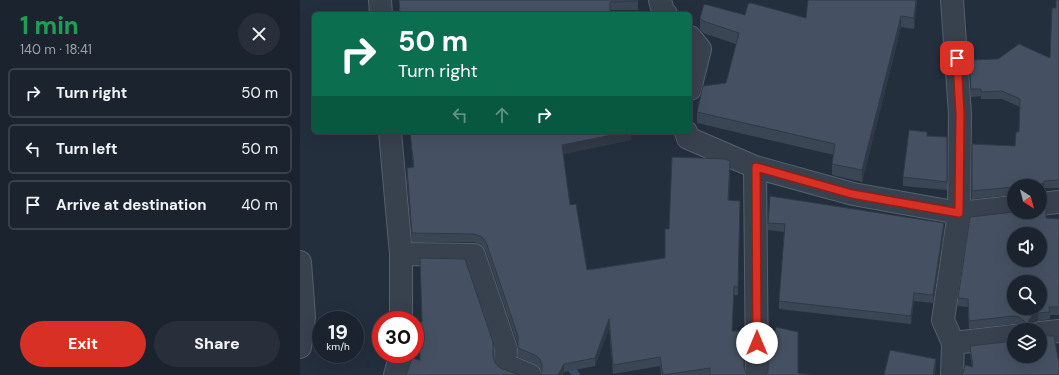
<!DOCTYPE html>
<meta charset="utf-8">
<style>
:root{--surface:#1b232e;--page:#282f3a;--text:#f1f3f6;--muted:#a0a4aa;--line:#39404a;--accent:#d93025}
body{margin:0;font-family:"DM Sans",sans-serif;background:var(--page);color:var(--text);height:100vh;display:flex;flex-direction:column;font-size:15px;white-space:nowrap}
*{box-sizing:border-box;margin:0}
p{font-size:13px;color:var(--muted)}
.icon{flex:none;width:22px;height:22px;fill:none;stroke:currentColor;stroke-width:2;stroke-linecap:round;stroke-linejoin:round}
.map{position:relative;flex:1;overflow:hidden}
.sheet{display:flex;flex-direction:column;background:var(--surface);width:300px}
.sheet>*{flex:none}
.banner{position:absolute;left:12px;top:12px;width:380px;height:122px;border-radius:6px;box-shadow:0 4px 16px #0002,0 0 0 1px var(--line);background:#0b6e4f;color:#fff;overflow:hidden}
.needle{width:26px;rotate:144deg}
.tools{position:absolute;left:707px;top:179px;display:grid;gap:8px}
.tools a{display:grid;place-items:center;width:40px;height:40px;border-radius:50%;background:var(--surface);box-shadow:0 4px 16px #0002,0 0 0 1px var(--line);font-size:20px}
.speed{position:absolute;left:12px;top:311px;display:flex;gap:8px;font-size:20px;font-weight:700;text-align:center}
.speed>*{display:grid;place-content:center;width:52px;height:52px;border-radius:50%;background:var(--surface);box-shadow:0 4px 16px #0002,0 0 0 1px var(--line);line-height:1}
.speed small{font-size:10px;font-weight:400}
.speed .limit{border:6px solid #d22;background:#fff;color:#111}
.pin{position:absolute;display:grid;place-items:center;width:34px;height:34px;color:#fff;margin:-17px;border-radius:8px;box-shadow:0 2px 6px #0006}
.me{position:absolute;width:44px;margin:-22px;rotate:0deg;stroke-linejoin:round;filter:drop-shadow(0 0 3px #0008)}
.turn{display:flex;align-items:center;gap:14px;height:84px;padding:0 20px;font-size:18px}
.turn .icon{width:52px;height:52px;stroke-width:2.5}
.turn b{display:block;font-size:28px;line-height:34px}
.lanes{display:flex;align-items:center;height:38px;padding:0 20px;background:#0003;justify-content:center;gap:20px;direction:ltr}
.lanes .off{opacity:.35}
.round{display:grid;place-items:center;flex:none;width:42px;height:42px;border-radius:21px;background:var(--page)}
.summary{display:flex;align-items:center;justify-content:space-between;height:68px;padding:0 20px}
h1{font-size:24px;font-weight:800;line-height:30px;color:#1e9e55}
.action{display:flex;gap:8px;margin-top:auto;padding:8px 20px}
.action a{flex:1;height:46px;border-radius:24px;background:var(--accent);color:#fff;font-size:16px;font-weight:800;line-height:46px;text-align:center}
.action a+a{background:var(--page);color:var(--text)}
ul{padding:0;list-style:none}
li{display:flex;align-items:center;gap:12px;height:50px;margin:0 8px 6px;padding:0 12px;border:2px solid var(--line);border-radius:6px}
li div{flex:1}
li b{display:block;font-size:15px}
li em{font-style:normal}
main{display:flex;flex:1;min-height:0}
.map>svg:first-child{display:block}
</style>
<main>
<section class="sheet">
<div class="summary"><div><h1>1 min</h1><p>140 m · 18:41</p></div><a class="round"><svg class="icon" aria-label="close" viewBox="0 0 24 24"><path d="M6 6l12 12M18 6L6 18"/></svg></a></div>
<ul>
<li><svg class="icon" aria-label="right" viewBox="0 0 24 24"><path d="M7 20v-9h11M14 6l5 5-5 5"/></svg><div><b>Turn right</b></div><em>50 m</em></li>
<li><svg class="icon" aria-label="left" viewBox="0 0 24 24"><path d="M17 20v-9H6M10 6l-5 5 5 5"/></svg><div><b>Turn left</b></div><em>50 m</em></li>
<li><svg class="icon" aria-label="arrive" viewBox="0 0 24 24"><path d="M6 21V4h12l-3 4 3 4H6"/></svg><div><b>Arrive at destination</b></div><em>40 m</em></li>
</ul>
<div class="action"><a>Exit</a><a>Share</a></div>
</section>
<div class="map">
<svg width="759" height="375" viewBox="0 0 759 375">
<rect width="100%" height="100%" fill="#242f3e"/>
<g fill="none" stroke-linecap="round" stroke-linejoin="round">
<path stroke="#394c67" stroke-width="8" d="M 268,363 L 276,375"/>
<defs>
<path id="minor" d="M 80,0 L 81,14
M 360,0 L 363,11 L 366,14
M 390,37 L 400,49 L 390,89
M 90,132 L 101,254 L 101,320
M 386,132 L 388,138 L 455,167 L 553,194 L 659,213 L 714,207
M 455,167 L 457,375
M 740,204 L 759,202
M 101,254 L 174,255 L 206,349 L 205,365 L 230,375
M 0,262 L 4,317 L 0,347
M 740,333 L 759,331
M 653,343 L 714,336
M 95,375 L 101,354
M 652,375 L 653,343 L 643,320 L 659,213 L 660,114 L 652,0"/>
</defs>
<use href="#minor" stroke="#565f6c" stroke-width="24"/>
<use href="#minor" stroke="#38414e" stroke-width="22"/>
</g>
<path fill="#3b4654" d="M 99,0 L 338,1 L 338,10 L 310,10 L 310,14 L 99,14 Z
M 508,0 L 617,0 L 614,29 L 601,27 L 562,182 L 532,175 L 532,164 L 534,155 L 397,123 L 397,112 L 426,83 L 436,44 L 403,33 L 400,29 L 400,18 L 445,15 L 506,18 Z
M 759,0 L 759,188 L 744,188 L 744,191 L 740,192 L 740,186 L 714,186 L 714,195 L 672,199 L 672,144 L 715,146 L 719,132 L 720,107 L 702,99 L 681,99 L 681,96 L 671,97 L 669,60 L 750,58 L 756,8 Z
M 110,132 L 334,132 L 334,135 L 331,135 L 331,140 L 263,154 L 270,205 L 287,270 L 365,258 L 369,229 L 430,170 L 429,200 L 440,201 L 438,295 L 434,295 L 432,331 L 446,373 L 449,375 L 361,375 L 360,366 L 313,374 L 309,328 L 295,366 L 264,372 L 241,371 L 240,368 L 235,364 L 218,357 L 218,345 L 186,251 L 182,245 L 174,242 L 112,242 L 107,177 L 107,168 L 113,167 Z
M 627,136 L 647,137 L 647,190 L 603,186 L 603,177 Z
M 746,218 L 759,219 L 759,315 L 750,315 L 750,319 L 738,321 L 733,323 L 729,328 L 729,330 L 724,330 L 724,328 L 719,325 L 713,324 L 669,329 L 668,307 L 658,306 L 658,298 Z
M 468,223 L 644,231 L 633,303 L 614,301 L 611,324 L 479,309 L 479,301 L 484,232 L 468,230 Z
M 754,336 L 672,367 L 670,354 L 670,346 Z"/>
<path fill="#303945" d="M 616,0 L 617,0 L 614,29 L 614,18 Z
M 601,16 L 601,27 L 562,182 L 562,170 Z
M 327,132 L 334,132 L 334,135 L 331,135 L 331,140 L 262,154 L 262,145 Z
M 430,161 L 430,170 L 428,209 L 428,200 Z
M 744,183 L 744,191 L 740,192 L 740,186 L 734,186 Z
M 644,223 L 644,231 L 633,303 L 633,295 Z
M 434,286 L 434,295 L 432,340 L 432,331 Z
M 614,293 L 614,301 L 611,324 L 611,316 Z
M 738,313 L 738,321 L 733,323 L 729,328 L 728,330 L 728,327 L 729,320 L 733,315 Z
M 309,319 L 309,328 L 295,366 L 295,358 Z
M 636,359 L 636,367 L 635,375 L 633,375 Z
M 264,364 L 264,372 L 263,375 L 258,375 Z"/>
<path fill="#455162" stroke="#303945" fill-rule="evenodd" d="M 99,0 L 338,0 L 338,1 L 310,2 L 310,14 L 100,14 Z
M 508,0 L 616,0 L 614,18 L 601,16 L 562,170 L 532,164 L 535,144 L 397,112 L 403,86 L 426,83 L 439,33 L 403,21 L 400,18 L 404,4 L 445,15 L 448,4 L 451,3 L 506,18 Z
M 756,0 L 759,0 L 759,180 L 744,181 L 744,183 L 734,186 L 714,186 L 714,187 L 672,191 L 672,144 L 715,146 L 716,132 L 719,132 L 720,99 L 702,91 L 681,92 L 681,89 L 671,89 L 669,60 L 698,59 L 719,44 L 750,58 L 752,8 L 756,8 Z
M 609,130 L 627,132 L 627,136 L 647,137 L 647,182 L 603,177 Z
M 110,132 L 327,132 L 262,145 L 270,205 L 276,204 L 287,270 L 365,258 L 365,229 L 369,229 L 372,157 L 425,159 L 430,161 L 428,200 L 440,201 L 438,287 L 434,286 L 432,331 L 444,331 L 444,367 L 446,373 L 449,375 L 410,375 L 410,368 L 363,375 L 360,357 L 313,365 L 309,319 L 295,358 L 264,364 L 258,375 L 239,375 L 242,371 L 242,365 L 240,359 L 235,355 L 218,348 L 218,336 L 186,242 L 182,237 L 174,234 L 112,233 L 107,168 L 114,167 Z
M 470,196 L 644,223 L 633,295 L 614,293 L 611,316 L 479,301 L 485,224 L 468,223 Z
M 740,208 L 746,208 L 746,218 L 759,219 L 759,307 L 749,307 L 750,312 L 738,313 L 733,315 L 729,320 L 728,327 L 729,330 L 726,330 L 726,327 L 724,321 L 719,317 L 713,316 L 669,321 L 668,299 L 658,298 L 670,217 L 714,212 L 740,212 ZM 714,234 L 740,234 L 740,260 L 714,260 ZM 714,282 L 740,282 L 740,308 L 714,308 Z
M 120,258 L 165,259 L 193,342 L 193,356 L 195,363 L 200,368 L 220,375 L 106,375 L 112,358 L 120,360 L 119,322 L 122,322 Z
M 476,327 L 498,332 L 498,373 L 512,375 L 465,375 L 468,372 L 469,331 L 475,331 Z
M 740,336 L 754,336 L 759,363 L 759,375 L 661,375 L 663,373 L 665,365 L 673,367 L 670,346 L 714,341 L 714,356 L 740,356 Z
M 590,350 L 636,359 L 633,375 L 584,375 Z"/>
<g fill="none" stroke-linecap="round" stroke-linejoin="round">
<defs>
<path id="route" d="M 457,343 L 456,167 L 552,194 L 659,213 L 660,114 L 657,58"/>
</defs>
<use href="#route" stroke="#8d1f18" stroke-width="10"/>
<use href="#route" stroke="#d93025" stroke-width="7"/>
</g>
</svg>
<div class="tools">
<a><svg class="needle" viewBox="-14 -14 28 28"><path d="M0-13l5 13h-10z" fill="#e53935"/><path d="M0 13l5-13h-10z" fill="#a0a4aa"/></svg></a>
<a><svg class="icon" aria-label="sound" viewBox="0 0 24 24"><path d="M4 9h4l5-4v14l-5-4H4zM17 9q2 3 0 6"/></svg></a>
<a><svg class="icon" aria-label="search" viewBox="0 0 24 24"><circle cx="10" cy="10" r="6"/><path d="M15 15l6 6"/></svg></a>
<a><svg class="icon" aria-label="layers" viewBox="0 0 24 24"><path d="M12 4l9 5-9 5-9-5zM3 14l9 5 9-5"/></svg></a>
</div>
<div class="speed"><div>19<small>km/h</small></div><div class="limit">30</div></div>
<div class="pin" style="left:657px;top:58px;background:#d93025"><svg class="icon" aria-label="arrive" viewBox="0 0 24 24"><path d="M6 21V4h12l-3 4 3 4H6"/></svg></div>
<svg class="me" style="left:457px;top:343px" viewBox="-20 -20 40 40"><circle r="19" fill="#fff"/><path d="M0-13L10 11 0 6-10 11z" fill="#d93025"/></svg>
<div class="banner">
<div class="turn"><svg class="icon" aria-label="right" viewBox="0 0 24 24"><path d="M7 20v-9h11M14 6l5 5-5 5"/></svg><div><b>50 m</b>Turn right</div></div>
<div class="lanes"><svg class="icon off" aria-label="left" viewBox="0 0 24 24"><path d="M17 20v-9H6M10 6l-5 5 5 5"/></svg><svg class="icon off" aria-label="ahead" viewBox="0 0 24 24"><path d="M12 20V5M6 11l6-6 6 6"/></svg><svg class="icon" aria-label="right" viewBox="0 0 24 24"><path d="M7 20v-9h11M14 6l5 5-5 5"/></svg></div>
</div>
</div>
</main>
